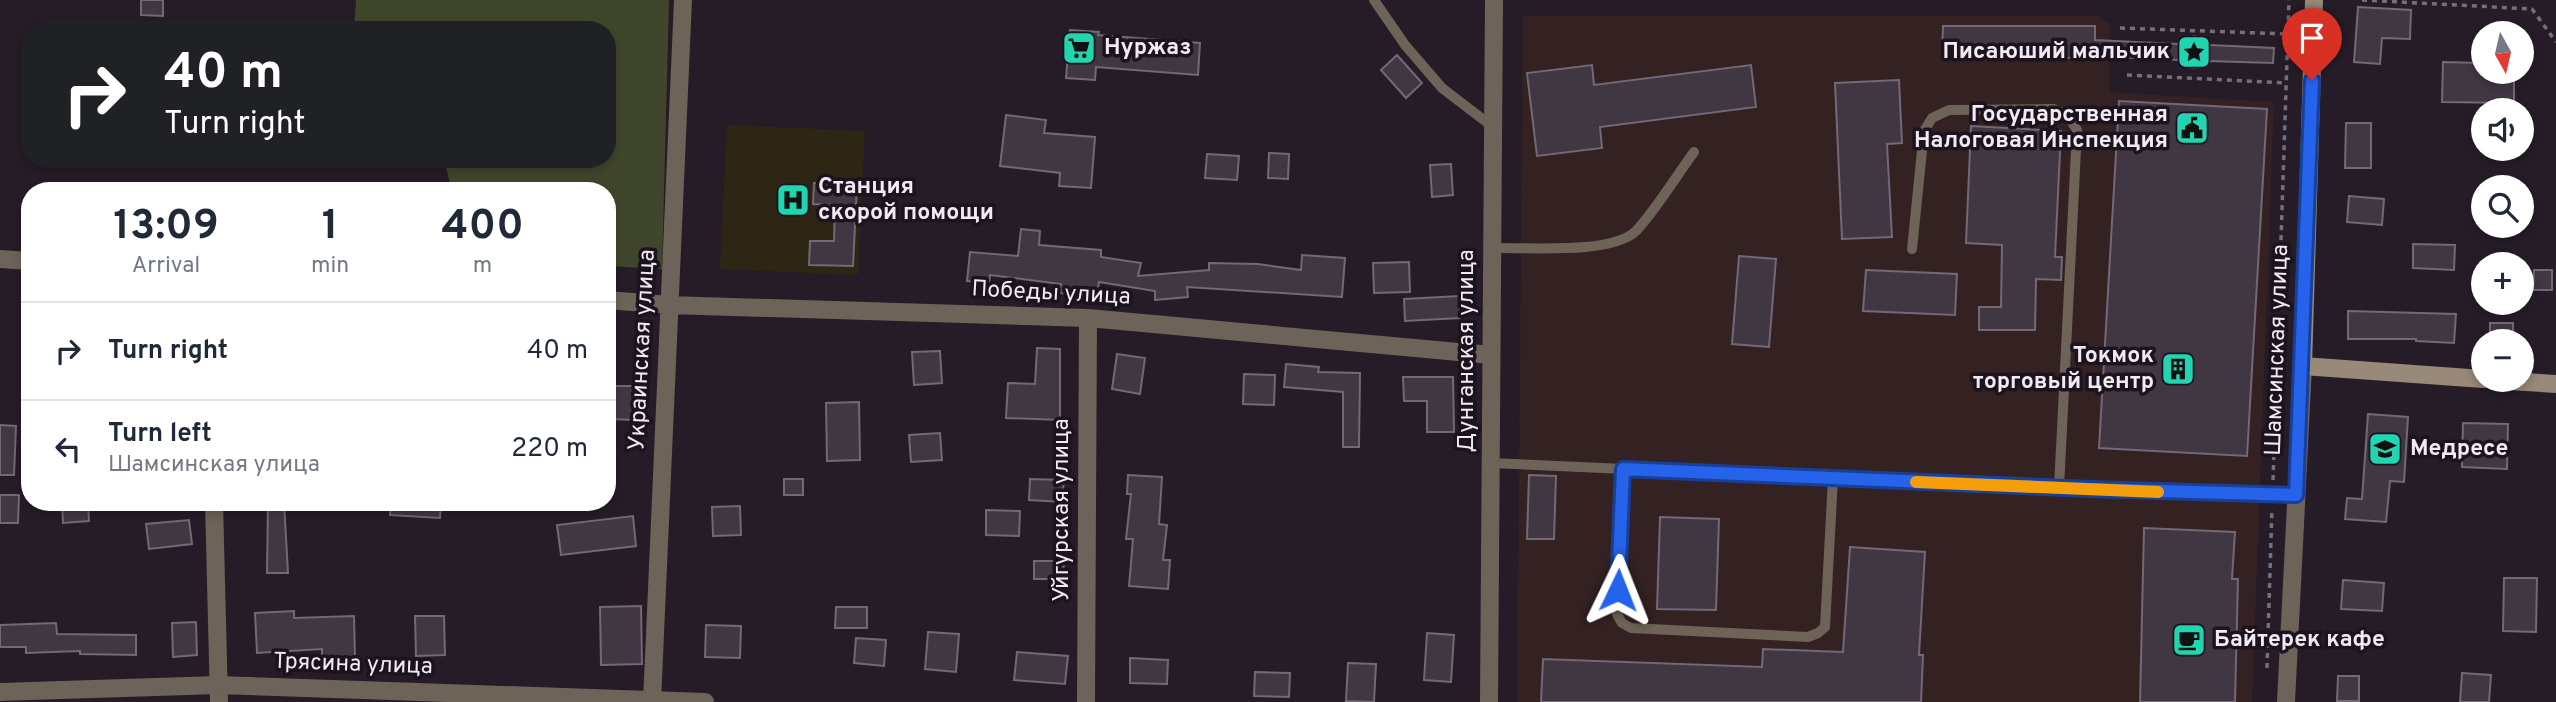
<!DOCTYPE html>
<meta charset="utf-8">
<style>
:root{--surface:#fff;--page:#f6f6f7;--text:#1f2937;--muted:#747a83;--line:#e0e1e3}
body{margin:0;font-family:Overpass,sans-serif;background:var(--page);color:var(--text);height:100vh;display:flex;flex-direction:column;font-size:26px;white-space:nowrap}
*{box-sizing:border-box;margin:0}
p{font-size:23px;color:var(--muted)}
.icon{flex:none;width:38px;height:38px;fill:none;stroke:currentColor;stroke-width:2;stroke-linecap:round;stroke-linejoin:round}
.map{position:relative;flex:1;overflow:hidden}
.sheet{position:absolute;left:21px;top:182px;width:595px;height:329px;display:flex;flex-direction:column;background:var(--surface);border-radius:28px;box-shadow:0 4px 10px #0003}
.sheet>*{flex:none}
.banner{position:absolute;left:21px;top:21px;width:595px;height:147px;border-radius:28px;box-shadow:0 4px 10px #0003;background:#202124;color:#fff;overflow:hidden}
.needle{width:46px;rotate:172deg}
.tools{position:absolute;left:2471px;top:21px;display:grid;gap:14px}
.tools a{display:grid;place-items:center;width:63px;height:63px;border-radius:50%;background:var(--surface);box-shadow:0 4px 10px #0003;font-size:35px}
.pin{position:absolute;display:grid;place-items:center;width:60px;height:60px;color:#fff;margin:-72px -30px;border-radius:50% 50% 50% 0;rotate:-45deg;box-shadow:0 0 7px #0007}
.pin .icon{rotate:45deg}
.me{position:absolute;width:77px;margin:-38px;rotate:2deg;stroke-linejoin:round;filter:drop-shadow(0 0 5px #0008)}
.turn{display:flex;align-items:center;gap:24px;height:147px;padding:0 28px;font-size:32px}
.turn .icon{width:91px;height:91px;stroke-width:2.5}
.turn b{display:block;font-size:49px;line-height:60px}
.eta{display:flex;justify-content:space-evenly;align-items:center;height:119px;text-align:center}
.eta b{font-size:42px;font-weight:700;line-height:49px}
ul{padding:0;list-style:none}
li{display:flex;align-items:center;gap:21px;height:98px;padding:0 28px;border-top:2px solid var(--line)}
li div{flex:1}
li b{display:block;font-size:26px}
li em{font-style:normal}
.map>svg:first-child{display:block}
</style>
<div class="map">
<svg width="2556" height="702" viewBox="0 0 2556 702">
<rect width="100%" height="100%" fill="#251c27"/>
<path fill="#342122" d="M 1523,16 L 2097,16 L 2110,24 L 2109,92 L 2274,102 L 2252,702 L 1517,702 Z"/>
<path fill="#2e2615" d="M 727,125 L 865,131 L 858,275 L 720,269 Z"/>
<path fill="#40462b" d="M 356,0 L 669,0 L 662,269 L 607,266 L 607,191 L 452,191 L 446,167 L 427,159 L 607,159 L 607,30 L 354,30 Z"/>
<path fill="#413743" stroke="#736876" stroke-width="2" d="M 141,0 L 163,0 L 163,16 L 141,15 Z
M 2358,7 L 2411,10 L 2410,39 L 2382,38 L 2380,64 L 2354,62 Z
M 1943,26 L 2095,26 L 2095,40 L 2178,44 L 2194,36 L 2201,38 L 2210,45 L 2274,48 L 2273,63 L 2207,61 L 2200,67 L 2193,68 L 2186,66 L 2178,60 L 2095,56 L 2095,58 L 1942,57 Z
M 1070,30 L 1099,32 L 1098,35 L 1200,43 L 1198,75 L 1096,67 L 1095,80 L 1066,78 Z
M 1397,55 L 1422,83 L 1406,98 L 1381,70 Z
M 2443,62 L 2483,63 L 2483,72 L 2514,72 L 2514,103 L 2442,102 Z
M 1592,65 L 1594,85 L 1751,65 L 1756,107 L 1600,127 L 1602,148 L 1537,156 L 1527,73 Z
M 1899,80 L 1902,143 L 1887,144 L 1892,237 L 1842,239 L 1835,83 Z
M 2119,101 L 2267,109 L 2247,456 L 2099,448 Z
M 1006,115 L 1046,120 L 1044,133 L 1095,137 L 1091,188 L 1059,186 L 1060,173 L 1000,166 Z
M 2346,123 L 2371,123 L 2371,168 L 2345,168 Z
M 1971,126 L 2061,131 L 2055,257 L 2062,257 L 2061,280 L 2036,279 L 2035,330 L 1979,330 L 1979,307 L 2001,307 L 2002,245 L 1966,243 Z
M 1269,153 L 1289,154 L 1288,179 L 1268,178 Z
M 1207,154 L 1239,156 L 1237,180 L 1205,178 Z
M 1451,164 L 1453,195 L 1432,197 L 1430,165 Z
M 814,183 L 857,185 L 853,266 L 809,265 L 810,241 L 834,241 L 835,205 L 813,204 Z
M 2349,196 L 2384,199 L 2382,225 L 2347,222 Z
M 1021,229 L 1040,231 L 1039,245 L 1101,250 L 1101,257 L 1141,263 L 1138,276 L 1209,270 L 1209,263 L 1258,264 L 1301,270 L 1302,255 L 1345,258 L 1342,297 L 1187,287 L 1188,297 L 1155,300 L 1155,291 L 1099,282 L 1097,296 L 1060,293 L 1061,284 L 990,275 L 989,283 L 967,281 L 970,252 L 1018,256 Z
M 2413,244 L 2455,245 L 2454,270 L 2413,268 Z
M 1739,256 L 1776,259 L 1769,347 L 1732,344 Z
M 1409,262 L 1410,292 L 1374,293 L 1373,263 Z
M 1866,270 L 1957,274 L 1955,315 L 1863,311 Z
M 2534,270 L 2552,270 L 2552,290 L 2533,290 Z
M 1459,296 L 1460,318 L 1405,321 L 1404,299 Z
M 2348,311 L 2456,314 L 2454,343 L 2416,341 L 2416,339 L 2348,339 Z
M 2490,323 L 2513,323 L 2513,341 L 2490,341 Z
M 1037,348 L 1060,349 L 1060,420 L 1006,418 L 1008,383 L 1035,384 Z
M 940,351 L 942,383 L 914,385 L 912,352 Z
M 1117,354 L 1145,358 L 1140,394 L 1112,389 Z
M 1286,364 L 1319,367 L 1318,372 L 1360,373 L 1359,447 L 1343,447 L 1343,392 L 1284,387 Z
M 1244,374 L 1275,375 L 1274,405 L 1243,404 Z
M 1403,377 L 1453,377 L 1454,432 L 1427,432 L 1427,401 L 1404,401 Z
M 607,386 L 636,386 L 635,420 L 607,419 Z
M 859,402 L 860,460 L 827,461 L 826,403 Z
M 2368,414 L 2408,417 L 2404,482 L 2390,481 L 2386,522 L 2345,519 L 2347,498 L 2362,499 Z
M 2463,423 L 2508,424 L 2507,469 L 2462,467 Z
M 0,425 L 16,426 L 14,475 L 0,475 Z
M 940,433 L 942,460 L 911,462 L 909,435 Z
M 1128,475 L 1162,477 L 1159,524 L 1167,525 L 1163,560 L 1170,560 L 1168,589 L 1129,586 L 1133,539 L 1126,539 L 1131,494 L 1127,494 Z
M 1529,475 L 1556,476 L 1554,539 L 1527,539 Z
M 784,479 L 803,479 L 803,495 L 784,495 Z
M 1030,479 L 1064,480 L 1062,502 L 1029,500 Z
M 0,495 L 19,495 L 18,523 L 0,523 Z
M 62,502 L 88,502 L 89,521 L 63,523 Z
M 268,502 L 284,502 L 288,573 L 267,573 Z
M 391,502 L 441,502 L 440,518 L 390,515 Z
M 740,506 L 741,535 L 713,536 L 712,507 Z
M 986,510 L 1020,511 L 1019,536 L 986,535 Z
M 633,516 L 636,546 L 561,555 L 557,525 Z
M 1660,517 L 1719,519 L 1716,610 L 1657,609 Z
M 189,520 L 192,544 L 149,549 L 146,524 Z
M 2144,528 L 2235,532 L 2232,579 L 2238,579 L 2235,702 L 2140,702 Z
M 1850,547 L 1925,552 L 1919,655 L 1923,655 L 1921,702 L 1541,702 L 1543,659 L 1762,667 L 1763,649 L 1843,652 Z
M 1034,561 L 1064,561 L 1063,579 L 1034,579 Z
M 2504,578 L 2537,578 L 2536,632 L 2503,631 Z
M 2343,580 L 2384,583 L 2382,611 L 2341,609 Z
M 641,606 L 642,664 L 601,665 L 600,607 Z
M 836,607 L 867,607 L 867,628 L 835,628 Z
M 294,611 L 294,618 L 354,616 L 355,657 L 322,658 L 322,649 L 257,653 L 255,613 Z
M 415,616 L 444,616 L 445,655 L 416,656 Z
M 196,622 L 197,655 L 173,657 L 172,623 Z
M 56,623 L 57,634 L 136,635 L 136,655 L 80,654 L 80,651 L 26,653 L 26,647 L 0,647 L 0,625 Z
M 706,625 L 741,626 L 740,658 L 705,657 Z
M 928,632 L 959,634 L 956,672 L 925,669 Z
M 1427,633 L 1454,635 L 1451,682 L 1424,680 Z
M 856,638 L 886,640 L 884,666 L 854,663 Z
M 1017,652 L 1068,656 L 1065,684 L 1014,680 Z
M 1130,658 L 1168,660 L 1167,684 L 1130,683 Z
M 1348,663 L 1376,664 L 1374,702 L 1346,701 Z
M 1255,672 L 1290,673 L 1289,697 L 1254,696 Z
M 2462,673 L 2491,675 L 2489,702 L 2460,702 Z
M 2338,676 L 2359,676 L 2359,701 L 2337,701 Z"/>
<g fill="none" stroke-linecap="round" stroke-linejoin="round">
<path stroke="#766e78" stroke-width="3.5" stroke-dasharray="5 5" stroke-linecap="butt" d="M 2362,0 L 2532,9 L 2556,42
M 2120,28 L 2288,34
M 2127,75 L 2286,83
M 2273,480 L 2289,0
M 2267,668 L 2272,508"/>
<path stroke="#6d6358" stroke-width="10" d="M 1374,0 L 1405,45 L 1442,88 L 1493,127
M 1492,248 C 1527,247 1611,255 1636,231 C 1655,211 1677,175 1694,152
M 1912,249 L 1924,131 L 1932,118 L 1949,110 L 2054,109 L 2067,115 L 2077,130 L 2059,488
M 1491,463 L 2090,490 L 2296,495
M 1623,469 L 1617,614 L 1622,623 L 1631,628 L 1808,637 L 1818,633 L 1825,627 L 1833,478"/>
<path stroke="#6d6358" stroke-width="18" d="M 0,259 L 30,261
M 607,300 L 670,305 L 1088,318 L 1491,355
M 214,502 L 219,702
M 652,702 L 683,0
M 1086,702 L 1088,318
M 1489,702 L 1494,0"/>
<path stroke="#6d6358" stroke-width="18" d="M 0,692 L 218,685 L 705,702
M 2286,702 L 2303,366"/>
<path stroke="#998978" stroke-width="18" d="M 2314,0 L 2303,366 L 2483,379
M 2494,380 L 2556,384"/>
</g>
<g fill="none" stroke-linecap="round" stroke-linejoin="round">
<defs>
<path id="route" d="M 1618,590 L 1623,469 L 2090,489 L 2296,495 L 2312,80"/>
</defs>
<use href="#route" stroke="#184099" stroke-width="18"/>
<use href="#route" stroke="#2563eb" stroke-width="12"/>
<path stroke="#f59e0b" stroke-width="12" d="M 1916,482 L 2158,492"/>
</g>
<defs>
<symbol id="supermarket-square" viewBox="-11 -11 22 22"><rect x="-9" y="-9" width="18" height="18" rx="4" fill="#21d5b0" stroke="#1b131e"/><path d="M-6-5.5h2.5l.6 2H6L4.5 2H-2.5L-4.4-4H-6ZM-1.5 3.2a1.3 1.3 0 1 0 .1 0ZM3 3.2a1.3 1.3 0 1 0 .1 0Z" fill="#111"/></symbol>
<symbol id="sight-square" viewBox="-11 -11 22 22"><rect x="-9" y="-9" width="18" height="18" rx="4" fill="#21d5b0" stroke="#1b131e"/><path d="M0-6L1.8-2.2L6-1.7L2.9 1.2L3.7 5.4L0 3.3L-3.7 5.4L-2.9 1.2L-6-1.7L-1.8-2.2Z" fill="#111"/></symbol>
<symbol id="civic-square" viewBox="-11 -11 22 22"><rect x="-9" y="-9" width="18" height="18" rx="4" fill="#21d5b0" stroke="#1b131e"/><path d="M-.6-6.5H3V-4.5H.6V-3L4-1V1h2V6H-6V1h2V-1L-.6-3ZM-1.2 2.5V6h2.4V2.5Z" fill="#111"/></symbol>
<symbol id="hospital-square" viewBox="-11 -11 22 22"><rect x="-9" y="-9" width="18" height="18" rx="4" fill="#21d5b0" stroke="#1b131e"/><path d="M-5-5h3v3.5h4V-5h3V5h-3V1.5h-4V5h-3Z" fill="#111"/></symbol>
<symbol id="building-square" viewBox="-11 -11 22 22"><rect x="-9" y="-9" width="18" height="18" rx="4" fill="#21d5b0" stroke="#1b131e"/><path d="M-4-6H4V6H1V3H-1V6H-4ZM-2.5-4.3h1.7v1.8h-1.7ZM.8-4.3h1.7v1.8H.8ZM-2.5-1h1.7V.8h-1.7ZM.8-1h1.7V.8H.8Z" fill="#111"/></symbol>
<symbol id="school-square" viewBox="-11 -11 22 22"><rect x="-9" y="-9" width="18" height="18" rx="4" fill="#21d5b0" stroke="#1b131e"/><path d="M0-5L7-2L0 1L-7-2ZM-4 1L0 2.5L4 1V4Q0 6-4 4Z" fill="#111"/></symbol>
<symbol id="cafe-square" viewBox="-11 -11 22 22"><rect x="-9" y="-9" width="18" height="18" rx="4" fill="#21d5b0" stroke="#1b131e"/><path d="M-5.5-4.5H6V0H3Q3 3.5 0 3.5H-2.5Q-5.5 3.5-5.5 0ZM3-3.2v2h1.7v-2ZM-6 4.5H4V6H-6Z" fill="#111"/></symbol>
</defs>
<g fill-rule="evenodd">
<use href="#supermarket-square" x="1060" y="29" width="38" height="38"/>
<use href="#sight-square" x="2175" y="33" width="38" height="38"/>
<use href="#civic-square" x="2173" y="109" width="38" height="38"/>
<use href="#hospital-square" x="774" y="181" width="38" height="38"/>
<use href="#building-square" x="2159" y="350" width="38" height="38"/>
<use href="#school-square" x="2366" y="430" width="38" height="38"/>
<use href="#cafe-square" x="2170" y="621" width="38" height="38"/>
</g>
<g text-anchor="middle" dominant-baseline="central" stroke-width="7" stroke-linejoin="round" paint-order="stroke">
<g font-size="23" font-weight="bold" fill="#f1eaf2" stroke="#1b131e" text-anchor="start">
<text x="1104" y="48">Нуржаз</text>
<text x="2170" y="52" text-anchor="end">Писаюший мальчик</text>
<text x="2168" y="115" text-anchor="end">Государственная<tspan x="2168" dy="26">Налоговая Инспекция</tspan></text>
<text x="818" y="187">Станция<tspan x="818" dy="26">скорой помощи</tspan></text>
<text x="2154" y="356" text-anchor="end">Токмок<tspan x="2154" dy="26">торговый центр</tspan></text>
<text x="2410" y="449">Медресе</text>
<text x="2214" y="640">Байтерек кафе</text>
</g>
<g font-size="23" fill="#f1eaf2" stroke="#1b131e">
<text transform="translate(1051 294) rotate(3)">Победы улица</text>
<text transform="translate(643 350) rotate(-87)">Украинская улица</text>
<text transform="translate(2278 350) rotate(-88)">Шамсинская улица</text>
<text transform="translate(1467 351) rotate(-90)">Дунганская улица</text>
<text transform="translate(1062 510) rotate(-90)">Уйгурская улица</text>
<text transform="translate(353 665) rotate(2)">Трясина улица</text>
</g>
</g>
</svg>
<div class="tools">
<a><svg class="needle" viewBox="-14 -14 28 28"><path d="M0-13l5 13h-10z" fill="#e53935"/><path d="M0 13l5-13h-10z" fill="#747a83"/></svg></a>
<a><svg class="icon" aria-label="sound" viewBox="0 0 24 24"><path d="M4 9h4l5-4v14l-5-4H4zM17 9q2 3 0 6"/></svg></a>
<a><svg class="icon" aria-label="search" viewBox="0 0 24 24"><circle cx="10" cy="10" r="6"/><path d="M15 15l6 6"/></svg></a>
<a>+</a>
<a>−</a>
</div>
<div class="pin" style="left:2312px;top:80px;background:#d93025"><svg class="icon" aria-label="arrive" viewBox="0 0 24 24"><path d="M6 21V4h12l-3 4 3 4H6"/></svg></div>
<svg class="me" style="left:1618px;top:590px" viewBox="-20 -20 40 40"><path d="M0-17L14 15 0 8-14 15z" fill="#2563eb" stroke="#fff" stroke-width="4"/></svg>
<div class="banner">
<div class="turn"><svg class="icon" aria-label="right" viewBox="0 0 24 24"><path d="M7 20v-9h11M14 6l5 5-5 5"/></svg><div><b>40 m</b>Turn right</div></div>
</div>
<section class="sheet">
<div class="eta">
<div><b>13:09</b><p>Arrival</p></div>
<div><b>1</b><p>min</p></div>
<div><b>400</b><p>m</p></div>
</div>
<ul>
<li><svg class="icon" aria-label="right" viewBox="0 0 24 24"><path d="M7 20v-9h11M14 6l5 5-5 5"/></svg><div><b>Turn right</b></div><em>40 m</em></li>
<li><svg class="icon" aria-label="left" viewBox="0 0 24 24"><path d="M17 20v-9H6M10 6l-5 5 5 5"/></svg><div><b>Turn left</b><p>Шамсинская улица</p></div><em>220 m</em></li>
</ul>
</section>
</div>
